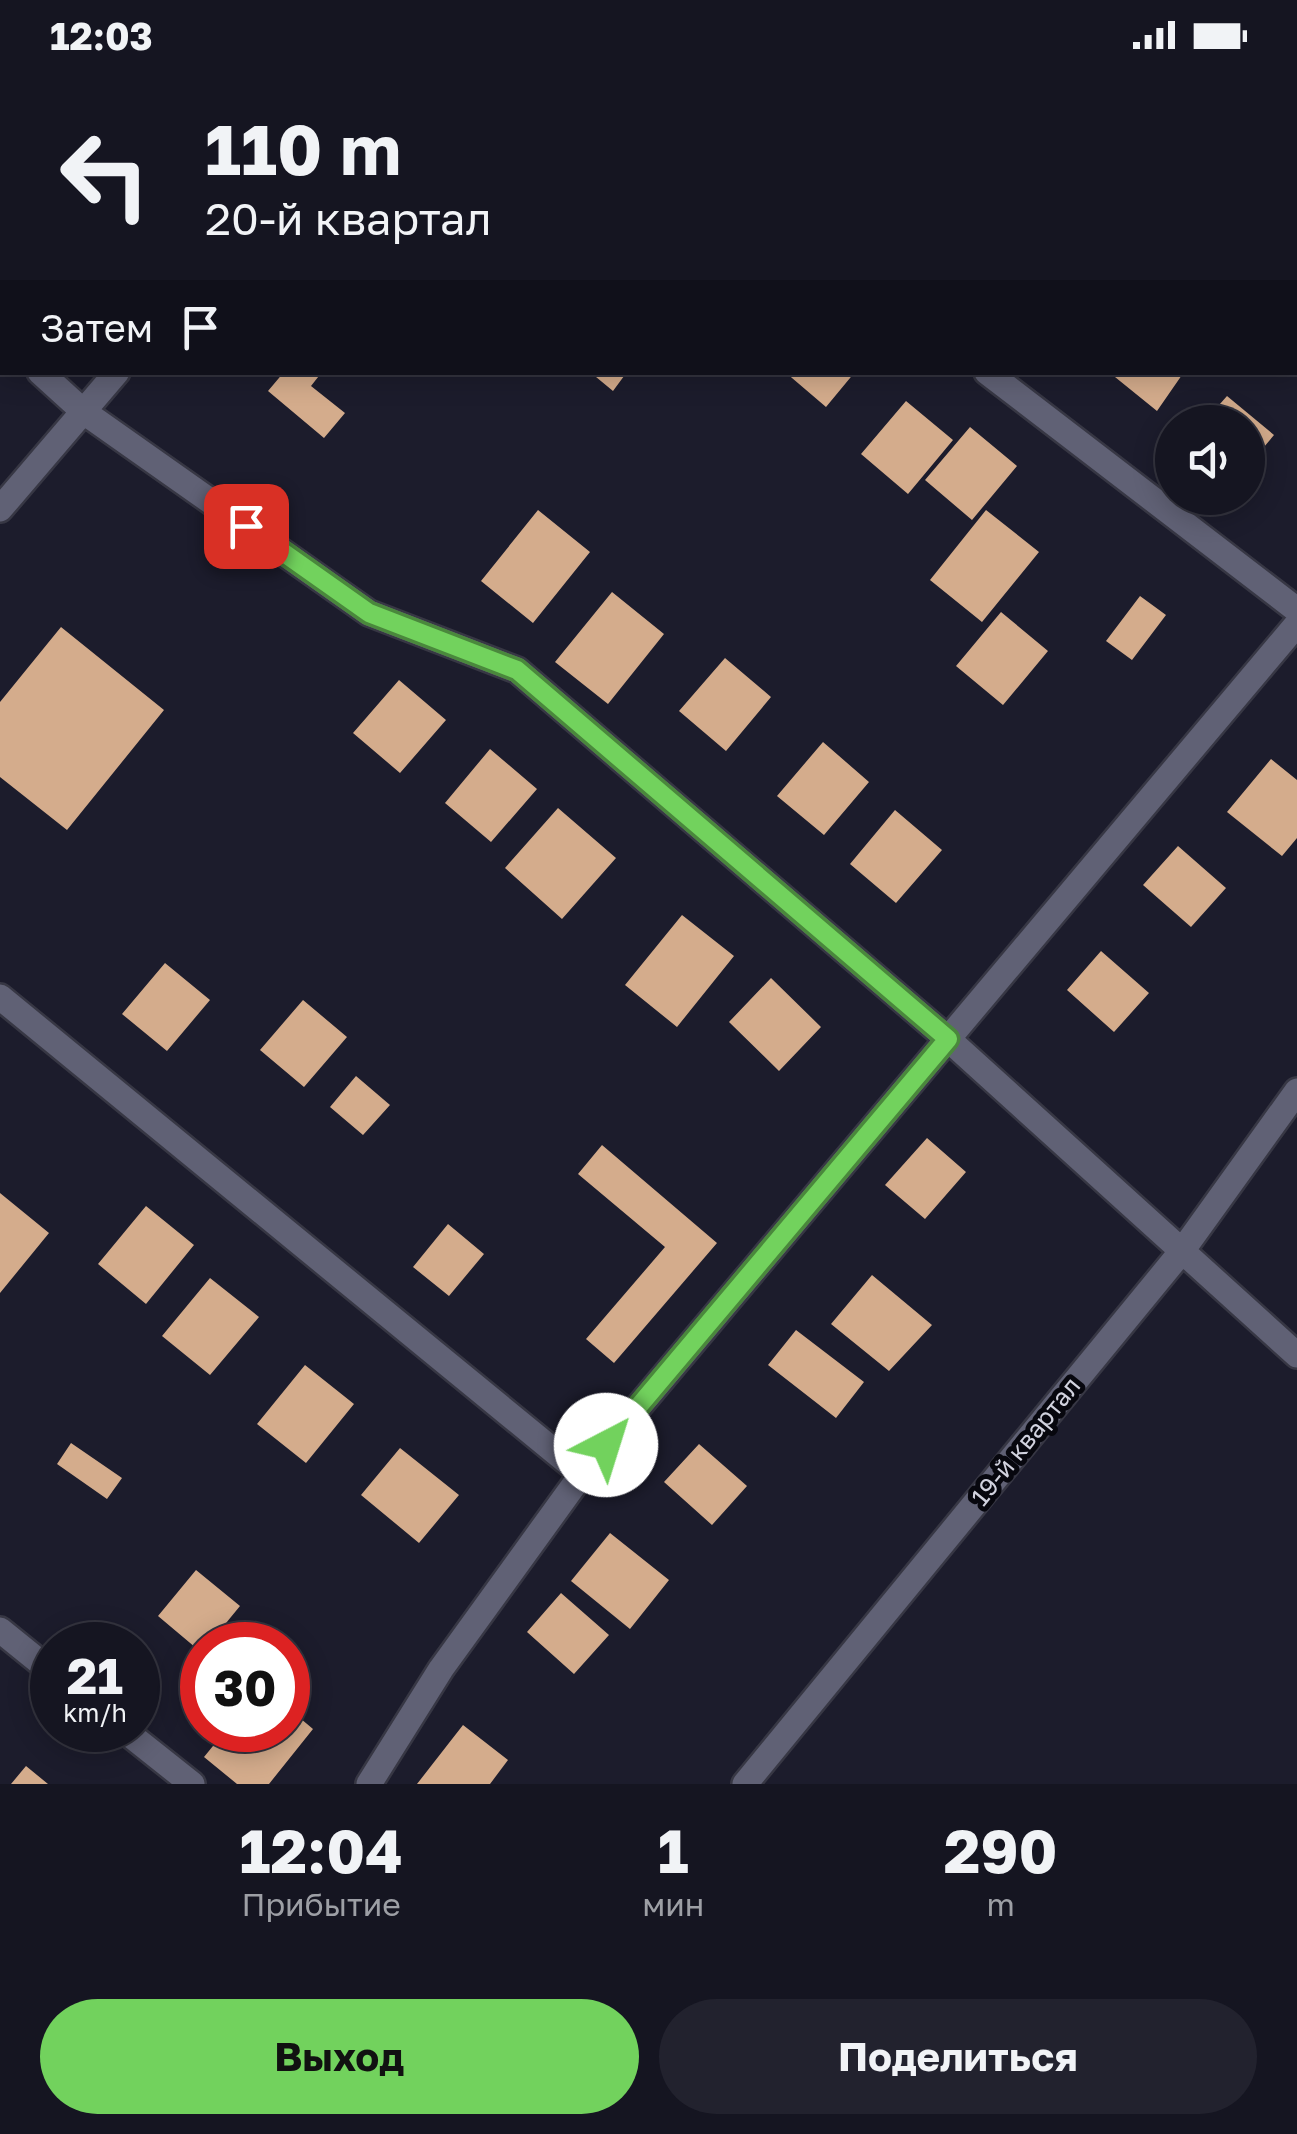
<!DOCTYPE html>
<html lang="ru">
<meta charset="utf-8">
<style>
:root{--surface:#151521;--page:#22222e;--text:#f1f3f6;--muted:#9d9fa5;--line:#34343f;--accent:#72d25d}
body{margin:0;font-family:"Golos Text",sans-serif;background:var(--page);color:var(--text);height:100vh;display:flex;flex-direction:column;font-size:38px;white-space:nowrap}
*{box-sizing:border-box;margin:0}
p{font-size:32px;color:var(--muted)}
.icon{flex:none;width:55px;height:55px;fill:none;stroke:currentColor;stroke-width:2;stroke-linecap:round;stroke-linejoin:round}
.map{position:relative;height:1714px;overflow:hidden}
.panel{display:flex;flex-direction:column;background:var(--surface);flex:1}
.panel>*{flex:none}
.banner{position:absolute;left:0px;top:0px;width:1298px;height:305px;box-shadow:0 5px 25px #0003,0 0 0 2px var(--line);background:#151521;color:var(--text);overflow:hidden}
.buttons{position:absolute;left:1155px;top:335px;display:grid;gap:20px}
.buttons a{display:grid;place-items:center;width:110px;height:110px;border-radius:50%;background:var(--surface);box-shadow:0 5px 25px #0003,0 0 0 2px var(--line);font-size:50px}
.speed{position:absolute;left:30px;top:1552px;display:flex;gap:20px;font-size:50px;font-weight:700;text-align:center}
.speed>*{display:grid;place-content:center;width:130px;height:130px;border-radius:50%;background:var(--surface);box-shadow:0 5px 25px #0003,0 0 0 2px var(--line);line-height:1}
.speed small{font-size:25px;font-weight:400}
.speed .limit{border:15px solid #d22;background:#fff;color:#111}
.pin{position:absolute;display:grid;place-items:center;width:85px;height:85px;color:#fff;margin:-42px;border-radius:20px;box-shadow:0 5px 15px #0006}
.me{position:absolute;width:110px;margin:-55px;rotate:40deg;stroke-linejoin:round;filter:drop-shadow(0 0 8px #0008)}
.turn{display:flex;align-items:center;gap:35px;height:210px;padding:0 40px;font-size:45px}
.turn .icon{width:130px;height:130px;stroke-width:2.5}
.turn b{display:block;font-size:70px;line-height:85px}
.then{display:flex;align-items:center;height:95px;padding:0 40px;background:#0003;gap:20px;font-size:38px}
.eta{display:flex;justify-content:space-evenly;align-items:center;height:170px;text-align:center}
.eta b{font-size:60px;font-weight:700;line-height:70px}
.primary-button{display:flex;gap:20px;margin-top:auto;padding:20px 40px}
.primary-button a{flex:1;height:115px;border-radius:60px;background:var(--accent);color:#111;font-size:40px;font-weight:700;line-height:115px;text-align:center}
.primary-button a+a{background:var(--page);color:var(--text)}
.status{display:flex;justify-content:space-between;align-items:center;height:70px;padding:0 50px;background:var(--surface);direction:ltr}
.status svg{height:28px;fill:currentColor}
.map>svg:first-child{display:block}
</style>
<div class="status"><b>12:03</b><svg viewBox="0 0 49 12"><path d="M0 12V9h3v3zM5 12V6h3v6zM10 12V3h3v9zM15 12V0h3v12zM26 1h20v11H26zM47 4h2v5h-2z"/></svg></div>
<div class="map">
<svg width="1297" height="1714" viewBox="0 0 1297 1714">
<rect width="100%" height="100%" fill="#1c1c2c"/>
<path fill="#d4ac8c" d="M 284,302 L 322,302 L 311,316 L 345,343 L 324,368 L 268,321 Z
M 590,302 L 627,302 L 613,321 Z
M 785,302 L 855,302 L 826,337 Z
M 1118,302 L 1184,302 L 1157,341 L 1115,307 Z
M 1227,326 L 1274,365 L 1248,396 L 1248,352 L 1204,352 Z
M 906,331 L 953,370 L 908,424 L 861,384 Z
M 970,357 L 1017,396 L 972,450 L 925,410 Z
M 538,440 L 590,482 L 533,553 L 481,511 Z
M 986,440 L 1039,482 L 982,552 L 930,510 Z
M 612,522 L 664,564 L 608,634 L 555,592 Z
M 1140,526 L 1166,545 L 1132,590 L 1106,571 Z
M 1001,542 L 1048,581 L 1003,635 L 956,596 Z
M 61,557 L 164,640 L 67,760 L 0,707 L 0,632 Z
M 725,588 L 771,627 L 726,681 L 679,641 Z
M 399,610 L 446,650 L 400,703 L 353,663 Z
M 823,672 L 869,712 L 824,765 L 777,726 Z
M 490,679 L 537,719 L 491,772 L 445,733 Z
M 1271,689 L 1297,710 L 1297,768 L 1282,786 L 1227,742 Z
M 558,738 L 616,788 L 562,849 L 505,798 Z
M 895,740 L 942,780 L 896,833 L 850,794 Z
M 1178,776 L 1226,818 L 1191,857 L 1143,815 Z
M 682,845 L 734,886 L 677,957 L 625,915 Z
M 1101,881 L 1149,923 L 1114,962 L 1067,920 Z
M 165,893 L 210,930 L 167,981 L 122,944 Z
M 771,908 L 821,957 L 779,1001 L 729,952 Z
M 303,930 L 347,967 L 304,1017 L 260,980 Z
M 356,1006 L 390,1035 L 363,1065 L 330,1037 Z
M 927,1068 L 966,1102 L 925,1149 L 885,1115 Z
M 602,1075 L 717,1173 L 614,1293 L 586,1269 L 665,1177 L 578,1104 Z
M 0,1123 L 49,1163 L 0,1223 Z
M 146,1136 L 194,1175 L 146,1234 L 98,1194 Z
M 448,1154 L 484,1184 L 449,1226 L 413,1197 Z
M 872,1205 L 932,1255 L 889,1301 L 831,1254 Z
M 210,1208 L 259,1247 L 210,1305 L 162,1266 Z
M 796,1260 L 864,1312 L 836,1348 L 768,1295 Z
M 305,1295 L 354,1334 L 306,1393 L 257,1354 Z
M 71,1373 L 122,1408 L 107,1429 L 57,1394 Z
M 699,1374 L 747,1416 L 712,1455 L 664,1412 Z
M 400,1378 L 459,1425 L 419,1473 L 361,1425 Z
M 610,1463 L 669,1510 L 630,1559 L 571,1511 Z
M 196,1500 L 240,1536 L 208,1575 L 202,1575 L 202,1583 L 158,1546 Z
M 561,1523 L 609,1565 L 574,1604 L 527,1562 Z
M 288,1638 L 313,1659 L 269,1714 L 237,1714 L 204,1687 L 226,1660 L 288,1660 Z
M 463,1655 L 508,1690 L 490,1714 L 417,1714 Z
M 26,1696 L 48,1714 L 11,1714 Z"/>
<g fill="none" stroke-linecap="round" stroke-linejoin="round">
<defs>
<path id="minor" d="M 592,0 L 595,2
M 376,2 L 378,0
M 0,266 L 2,268
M 40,302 L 84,342 L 369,543 L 517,600 L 948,969 L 1297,1285
M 987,302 L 1297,540
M 0,439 L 117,302
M 0,927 L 582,1404 L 441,1599 L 369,1714
M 582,1404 L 1297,554
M 0,1560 L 52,1602
M 124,1660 L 192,1714
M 745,1714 L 1182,1181 L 1297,1021"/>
</defs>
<use href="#minor" stroke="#373744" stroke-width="30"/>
<use href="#minor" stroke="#606175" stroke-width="25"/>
</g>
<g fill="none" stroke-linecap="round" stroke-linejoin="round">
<defs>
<path id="route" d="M 246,456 L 369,543 L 517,600 L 948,969 L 606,1375"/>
</defs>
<use href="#route" stroke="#4a883c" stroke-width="25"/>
<use href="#route" stroke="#72d25d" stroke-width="18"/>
</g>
<g text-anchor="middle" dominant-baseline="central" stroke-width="10" stroke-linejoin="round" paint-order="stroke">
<g font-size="25" fill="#d1d2de" stroke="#07070e">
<text transform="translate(1025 1371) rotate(-51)">19-й квартал</text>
</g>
</g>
</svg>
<div class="buttons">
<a><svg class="icon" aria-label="sound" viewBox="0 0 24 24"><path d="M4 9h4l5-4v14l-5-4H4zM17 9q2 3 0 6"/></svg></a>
</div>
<div class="speed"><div>21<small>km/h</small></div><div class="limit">30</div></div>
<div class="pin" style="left:246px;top:456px;background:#d93025"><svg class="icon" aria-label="arrive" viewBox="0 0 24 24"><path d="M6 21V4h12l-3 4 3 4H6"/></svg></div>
<svg class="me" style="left:606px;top:1375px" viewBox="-20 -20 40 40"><circle r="19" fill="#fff"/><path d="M0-13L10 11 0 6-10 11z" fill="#72d25d"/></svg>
<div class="banner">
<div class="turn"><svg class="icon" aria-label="left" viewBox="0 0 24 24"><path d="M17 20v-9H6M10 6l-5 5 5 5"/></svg><div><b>110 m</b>20-й квартал</div></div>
<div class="then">Затем<svg class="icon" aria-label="arrive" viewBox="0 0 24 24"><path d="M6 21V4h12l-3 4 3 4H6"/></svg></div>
</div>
</div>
<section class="panel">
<div class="eta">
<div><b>12:04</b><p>Прибытие</p></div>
<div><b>1</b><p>мин</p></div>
<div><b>290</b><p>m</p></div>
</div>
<div class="primary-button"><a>Выход</a><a>Поделиться</a></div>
</section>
